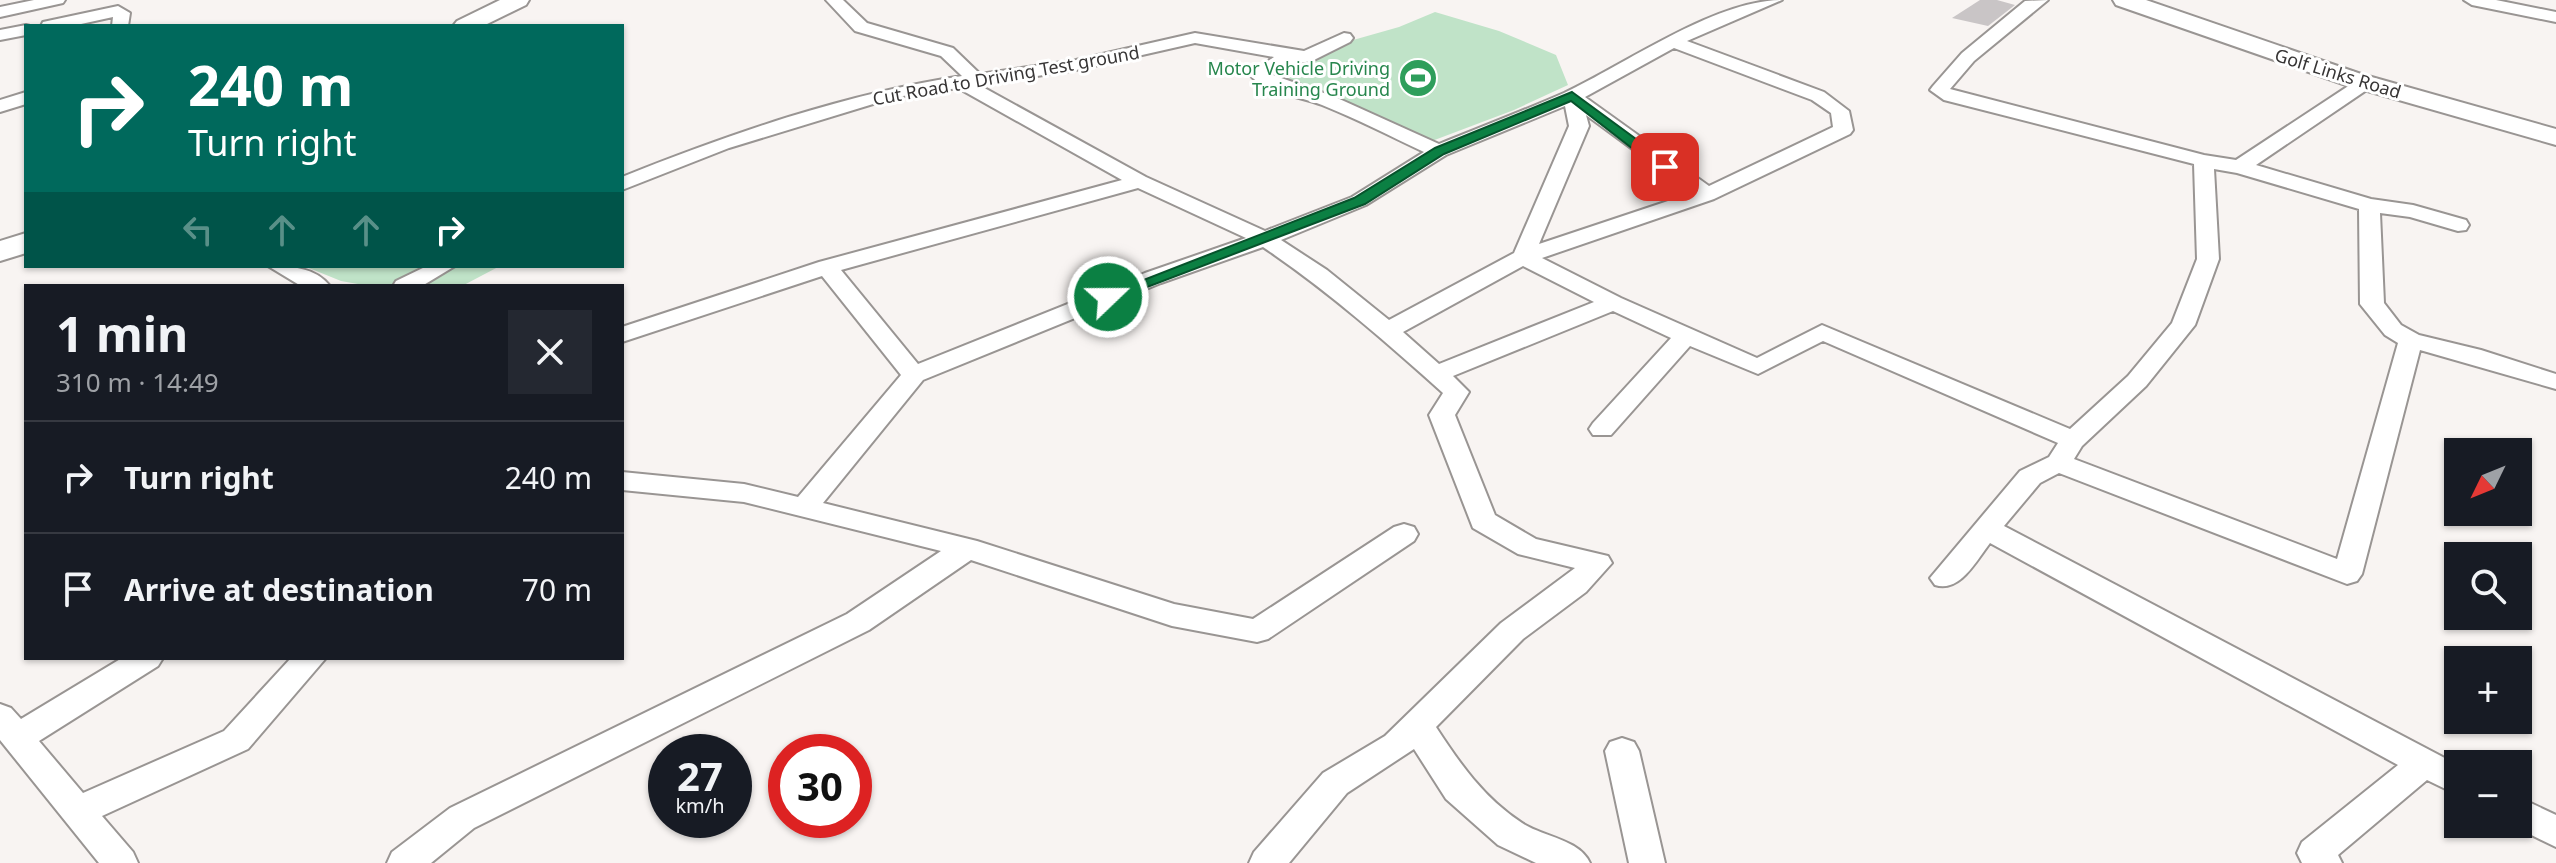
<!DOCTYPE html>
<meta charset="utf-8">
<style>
:root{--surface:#171b24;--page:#242831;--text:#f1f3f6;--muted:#9ea1a6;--line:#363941}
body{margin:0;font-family:"Noto Sans",sans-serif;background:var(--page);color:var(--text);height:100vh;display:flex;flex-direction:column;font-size:30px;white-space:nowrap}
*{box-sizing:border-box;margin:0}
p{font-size:26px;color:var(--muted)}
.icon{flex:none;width:44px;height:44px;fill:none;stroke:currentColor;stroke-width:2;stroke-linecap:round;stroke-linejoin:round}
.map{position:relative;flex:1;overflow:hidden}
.drawer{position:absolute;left:24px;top:284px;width:600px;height:376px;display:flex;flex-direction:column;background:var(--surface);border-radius:0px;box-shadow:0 2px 6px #0004}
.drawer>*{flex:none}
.banner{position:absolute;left:24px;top:24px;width:600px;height:244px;border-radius:0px;box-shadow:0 2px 6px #0004;background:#00695c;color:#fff;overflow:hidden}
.needle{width:52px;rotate:227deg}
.buttons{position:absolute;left:2444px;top:438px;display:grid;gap:16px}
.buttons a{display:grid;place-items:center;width:88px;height:88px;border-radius:0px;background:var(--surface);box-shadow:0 2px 6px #0004;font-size:40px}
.speed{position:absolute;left:648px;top:734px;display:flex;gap:16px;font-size:40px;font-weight:700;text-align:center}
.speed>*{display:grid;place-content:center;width:104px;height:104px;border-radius:50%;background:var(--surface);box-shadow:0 2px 6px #0004;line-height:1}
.speed small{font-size:20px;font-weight:400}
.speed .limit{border:12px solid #d22;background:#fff;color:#111}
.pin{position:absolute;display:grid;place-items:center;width:68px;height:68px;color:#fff;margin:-34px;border-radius:16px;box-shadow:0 4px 12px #0006}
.me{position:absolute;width:88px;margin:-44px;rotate:68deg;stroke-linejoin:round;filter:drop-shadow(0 0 6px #0008)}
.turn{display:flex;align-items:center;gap:28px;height:168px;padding:0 32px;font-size:36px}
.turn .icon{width:104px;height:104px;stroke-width:2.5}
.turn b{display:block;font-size:56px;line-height:68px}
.lanes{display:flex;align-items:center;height:76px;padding:0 32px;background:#0003;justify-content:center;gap:40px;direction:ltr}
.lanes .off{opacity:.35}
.round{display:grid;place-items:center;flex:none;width:84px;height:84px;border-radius:0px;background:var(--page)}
.overview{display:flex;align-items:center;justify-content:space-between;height:136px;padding:0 32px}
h1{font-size:48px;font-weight:700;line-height:60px}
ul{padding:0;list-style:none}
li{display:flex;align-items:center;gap:24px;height:112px;padding:0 32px;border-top:2px solid var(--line)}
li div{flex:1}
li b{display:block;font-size:30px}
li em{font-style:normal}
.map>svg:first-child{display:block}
</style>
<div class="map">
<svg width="2556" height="863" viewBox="0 0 2556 863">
<rect width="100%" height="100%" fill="#f8f4f2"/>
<path fill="#c0e3c8" d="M 1435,12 L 1499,31 L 1556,55 L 1568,85 L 1514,110 L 1424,144 L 1263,75 L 1332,46 L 1399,27 Z
M 304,266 L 500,266 L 462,286 L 369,286 L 341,281 Z"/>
<path fill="#c9c5c6" d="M 1980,0 L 1997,0 L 2015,5 L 1988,26 L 1952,18 Z"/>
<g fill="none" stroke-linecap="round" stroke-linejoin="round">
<defs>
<path id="street" d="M 34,0 L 65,0 L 63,3 L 0,17 L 0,7 Z
M 826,0 L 843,0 L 867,23 L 953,48 L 980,74 L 1076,60 L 1195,33 L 1304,51 L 1344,33 L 1350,34 L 1353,38 L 1350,42 L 1312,61 L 1279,66 L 1270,74 L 1335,97 L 1439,144 C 1481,127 1523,111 1564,93 C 1626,64 1715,0 1782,0 L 1687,41 L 1824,92 L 1849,111 L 1853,130 L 1850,134 L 1714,199 L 1542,258 L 1621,298 L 1757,358 L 1822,325 L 2070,429 L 2128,376 L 2172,323 L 2197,259 L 2194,164 L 1944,100 L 1930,90 L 1933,86 L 1962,53 L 2025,1 L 2048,0 L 1974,61 L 1950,89 L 2204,155 L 2236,160 L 2359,79 L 2371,79 L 2374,83 L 2371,87 L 2256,165 L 2371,199 L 2413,205 L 2466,220 L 2469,225 L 2466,230 L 2458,231 L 2410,217 L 2380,213 L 2384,303 L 2401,325 L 2419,335 L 2481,350 L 2556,374 L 2556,389 L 2420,350 L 2362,574 L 2357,581 L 2347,584 L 2059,473 L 2040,483 L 2004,526 L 2458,765 L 2458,795 L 2427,780 L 2338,855 L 2342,863 L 2302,863 L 2297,853 L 2302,842 L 2398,765 L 1990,543 C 1976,561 1960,593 1935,585 L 1930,578 L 2020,471 L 2049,457 L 2058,443 L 1823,341 L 1758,374 L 1690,346 L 1611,435 L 1593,435 L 1589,429 L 1593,423 L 1671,338 L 1613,311 L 1453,376 L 1469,392 L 1455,415 L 1495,515 L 1536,539 L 1608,556 L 1612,563 L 1586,592 L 1523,639 L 1436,727 C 1460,764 1484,798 1522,823 C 1543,837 1579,839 1590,863 L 1536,863 L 1498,845 L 1446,799 L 1414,749 L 1347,793 L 1289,863 L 1249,863 L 1254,852 L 1323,773 L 1385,736 L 1501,623 L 1575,568 L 1518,554 L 1473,528 L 1429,415 L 1443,393 C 1385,341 1328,291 1263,247 L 1161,283 L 923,380 L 823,503 L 977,541 L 1174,604 L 1253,619 L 1394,527 L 1404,524 L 1414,527 L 1418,534 L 1414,541 L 1268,639 L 1257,642 L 1172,626 L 971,560 L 869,630 L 474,828 L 431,863 L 387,863 L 392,852 L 450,808 L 847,614 L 941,551 L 744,502 L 622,490 L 622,472 L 744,484 L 798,497 L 901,375 L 822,276 L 622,342 L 622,327 L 819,262 L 1122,180 L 958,88 L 896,97 L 729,148 L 622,190 L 622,177 C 732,133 845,94 962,76 L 941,56 L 855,31 ZM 1195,43 L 1274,57 L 1249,74 C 1266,94 1299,96 1322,105 C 1357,119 1390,136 1424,152 L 1352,197 L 1265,231 L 1146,177 L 979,85 L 1076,70 ZM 1674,48 L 1812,100 L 1831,113 L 1833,127 L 1709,186 L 1585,97 ZM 1565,106 L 1569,126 L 1514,253 L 1389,320 L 1327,270 L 1281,240 L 1366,205 L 1446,155 ZM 1586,115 L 1692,193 L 1539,244 L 1589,126 ZM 2214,169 L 2237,173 L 2359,209 L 2360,304 L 2385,335 L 2398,343 L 2337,559 L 2074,459 L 2082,446 L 2146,386 L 2195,325 L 2219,259 ZM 1138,188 L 1246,238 L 1145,273 L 918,364 L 841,270 ZM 1523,266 L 1594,302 L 1439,364 L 1403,332 Z
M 2464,0 L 2496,0 L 2556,12 L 2556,22 L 2472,5 Z
M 118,6 L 130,13 L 128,26 L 112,26 L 113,17 L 72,26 L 41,26 L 43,22 Z
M 26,25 L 30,26 L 26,26 L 26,35 L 0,40 L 0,30 Z
M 26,92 L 26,104 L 0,112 L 0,100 Z
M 268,266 C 290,266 315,267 330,286 L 301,286 Z
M 427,266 L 455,266 L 422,286 L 393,286 L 396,281 Z
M 122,658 L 163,658 L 158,666 L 39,741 L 83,793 L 224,731 L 291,658 L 326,658 L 248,749 L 102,816 L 133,852 L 138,863 L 99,863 L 0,740 L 0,704 L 11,708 L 21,719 Z
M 1622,738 L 1634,742 L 1639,751 L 1665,863 L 1629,863 L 1605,751 L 1610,742 Z
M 2518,797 L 2556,815 L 2556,847 L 2509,824 L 2518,824 Z"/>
<path id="secondary" d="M 500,0 L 529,0 L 526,5 L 483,26 L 453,26 L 457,21 Z
M 2113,0 L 2146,0 L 2361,74 L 2556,129 L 2556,145 L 2343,84 L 2116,5 Z
M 26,233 L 26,253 L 0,261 L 0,241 Z"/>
</defs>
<use href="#street" stroke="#999593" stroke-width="4"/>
<use href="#secondary" stroke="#999593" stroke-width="4"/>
<use href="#street" fill="#fff" fill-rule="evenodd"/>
<use href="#secondary" fill="#fff" fill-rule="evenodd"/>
</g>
<path fill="#0b8043" stroke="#07532c" stroke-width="2" d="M 1572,92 L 1670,164 L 1670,170 L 1660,170 L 1571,101 L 1444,154 L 1365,204 L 1113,300 L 1102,300 L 1100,297 L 1354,198 L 1435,148 Z"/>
<defs>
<symbol id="stadium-disc" viewBox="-11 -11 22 22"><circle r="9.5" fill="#2e9e5b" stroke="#fff"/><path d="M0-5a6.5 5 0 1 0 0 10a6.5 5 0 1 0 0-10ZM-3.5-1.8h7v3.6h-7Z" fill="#fff"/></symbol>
</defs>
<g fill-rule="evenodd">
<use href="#stadium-disc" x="1396" y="56" width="44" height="44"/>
</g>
<g text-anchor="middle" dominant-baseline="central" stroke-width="6" stroke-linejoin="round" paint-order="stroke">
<g font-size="18" fill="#27864d" stroke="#fff" text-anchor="end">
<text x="1390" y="68">Motor Vehicle Driving<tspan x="1390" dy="21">Training Ground</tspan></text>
</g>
<g font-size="18" fill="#373535" stroke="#fff">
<text transform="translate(2338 73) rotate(17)">Golf Links Road</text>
<text transform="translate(1006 75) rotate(-10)">Cut Road to Driving Test ground</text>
</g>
</g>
</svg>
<div class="buttons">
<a><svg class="needle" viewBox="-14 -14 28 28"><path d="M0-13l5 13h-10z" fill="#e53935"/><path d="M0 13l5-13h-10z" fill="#9ea1a6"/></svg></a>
<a><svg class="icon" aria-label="search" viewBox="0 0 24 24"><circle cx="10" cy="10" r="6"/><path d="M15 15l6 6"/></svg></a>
<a>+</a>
<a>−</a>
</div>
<div class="speed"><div>27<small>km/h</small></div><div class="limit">30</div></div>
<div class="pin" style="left:1665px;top:167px;background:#d93025"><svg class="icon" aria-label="arrive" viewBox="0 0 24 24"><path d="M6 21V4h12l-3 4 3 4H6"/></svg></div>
<svg class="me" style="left:1108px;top:297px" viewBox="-20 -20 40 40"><circle r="17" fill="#0b8043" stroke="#fff" stroke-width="3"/><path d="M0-11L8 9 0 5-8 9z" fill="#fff"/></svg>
<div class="banner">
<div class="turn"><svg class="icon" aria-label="right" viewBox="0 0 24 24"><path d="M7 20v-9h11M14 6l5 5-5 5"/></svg><div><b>240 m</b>Turn right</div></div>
<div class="lanes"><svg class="icon off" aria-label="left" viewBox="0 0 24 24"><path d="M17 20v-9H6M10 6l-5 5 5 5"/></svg><svg class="icon off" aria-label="ahead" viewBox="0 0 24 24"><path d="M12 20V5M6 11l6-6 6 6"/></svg><svg class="icon off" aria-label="ahead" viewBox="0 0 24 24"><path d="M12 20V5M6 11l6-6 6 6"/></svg><svg class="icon" aria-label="right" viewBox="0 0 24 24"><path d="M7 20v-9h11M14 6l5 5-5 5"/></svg></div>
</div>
<section class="drawer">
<div class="overview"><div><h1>1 min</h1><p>310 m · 14:49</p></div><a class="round"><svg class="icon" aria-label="close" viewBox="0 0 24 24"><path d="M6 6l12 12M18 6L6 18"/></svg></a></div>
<ul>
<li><svg class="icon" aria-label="right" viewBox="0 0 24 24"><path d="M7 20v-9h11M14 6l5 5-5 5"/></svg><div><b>Turn right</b></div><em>240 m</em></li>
<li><svg class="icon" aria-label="arrive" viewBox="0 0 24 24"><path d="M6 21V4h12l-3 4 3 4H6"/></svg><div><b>Arrive at destination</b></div><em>70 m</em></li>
</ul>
</section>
</div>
